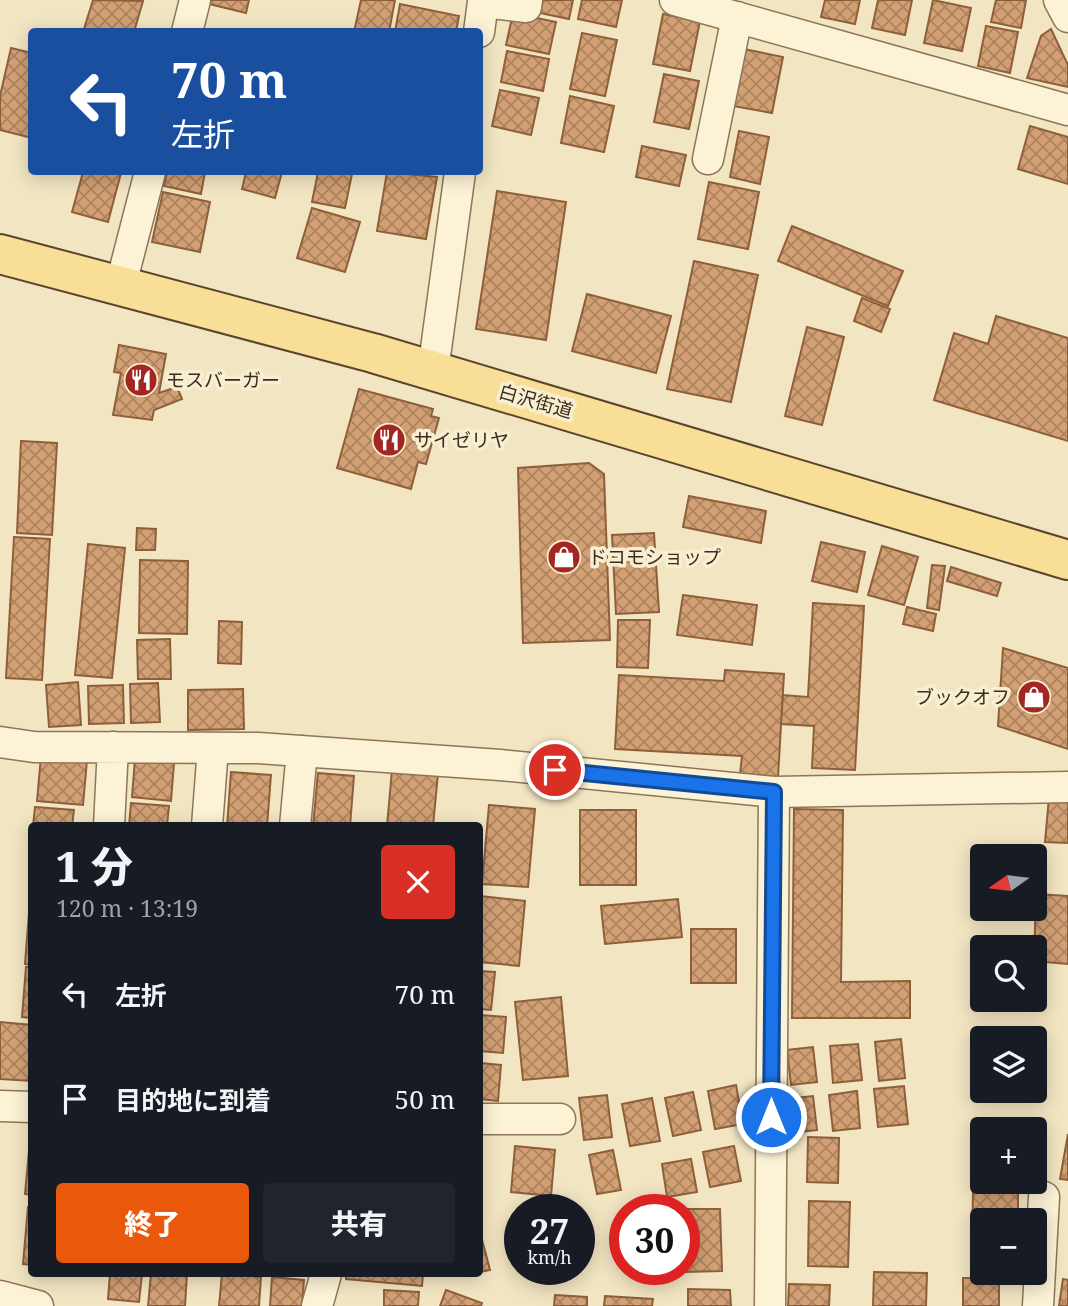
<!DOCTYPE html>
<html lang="ja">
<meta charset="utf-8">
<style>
:root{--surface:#171b24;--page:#20242c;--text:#f1f3f6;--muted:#9ea1a6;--accent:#ea580c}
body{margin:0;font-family:"Noto Serif","Noto Sans JP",serif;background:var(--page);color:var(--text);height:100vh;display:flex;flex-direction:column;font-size:26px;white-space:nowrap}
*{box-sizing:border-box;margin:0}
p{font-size:23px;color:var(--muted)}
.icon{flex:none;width:38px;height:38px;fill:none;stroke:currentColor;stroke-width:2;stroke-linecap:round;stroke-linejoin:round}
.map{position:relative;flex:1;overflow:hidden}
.panel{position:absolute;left:28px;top:822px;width:455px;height:455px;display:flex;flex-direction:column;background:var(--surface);border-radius:7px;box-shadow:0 4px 18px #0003}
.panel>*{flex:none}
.banner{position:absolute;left:28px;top:28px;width:455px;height:147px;border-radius:7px;box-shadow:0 4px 18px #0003;background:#1a4fa0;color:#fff;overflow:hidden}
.needle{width:46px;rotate:256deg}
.fabs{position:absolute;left:970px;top:844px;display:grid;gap:14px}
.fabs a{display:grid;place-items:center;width:77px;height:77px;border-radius:7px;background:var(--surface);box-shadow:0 4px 18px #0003;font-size:35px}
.speed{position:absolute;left:504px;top:1194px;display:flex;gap:14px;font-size:35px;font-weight:700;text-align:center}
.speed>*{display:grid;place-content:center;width:91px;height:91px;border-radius:50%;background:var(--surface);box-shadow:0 4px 18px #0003;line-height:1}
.speed small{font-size:18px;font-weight:400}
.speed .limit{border:10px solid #d22;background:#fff;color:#111}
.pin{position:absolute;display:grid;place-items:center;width:60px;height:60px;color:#fff;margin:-30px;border:4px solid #fff;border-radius:50%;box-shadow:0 2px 7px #0007}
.me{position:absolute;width:77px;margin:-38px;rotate:0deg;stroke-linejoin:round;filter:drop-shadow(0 0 5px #0008)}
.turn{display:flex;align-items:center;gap:24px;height:147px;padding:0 28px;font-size:32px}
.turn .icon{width:91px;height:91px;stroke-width:2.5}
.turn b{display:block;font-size:49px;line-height:60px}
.round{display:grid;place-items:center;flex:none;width:74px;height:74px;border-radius:7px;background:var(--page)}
.head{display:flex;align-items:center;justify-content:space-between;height:119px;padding:0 28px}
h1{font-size:42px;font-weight:800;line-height:52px}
.primary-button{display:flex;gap:14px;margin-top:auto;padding:14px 28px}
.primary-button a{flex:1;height:80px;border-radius:7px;background:var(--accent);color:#fff;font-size:28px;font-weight:800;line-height:80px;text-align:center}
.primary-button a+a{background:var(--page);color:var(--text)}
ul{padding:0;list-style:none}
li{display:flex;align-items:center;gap:21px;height:105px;padding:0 28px}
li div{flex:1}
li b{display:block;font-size:26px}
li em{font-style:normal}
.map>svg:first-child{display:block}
</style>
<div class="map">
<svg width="1068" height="1306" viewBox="0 0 1068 1306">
<defs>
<pattern id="building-cross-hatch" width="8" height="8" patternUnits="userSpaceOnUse" patternTransform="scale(1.75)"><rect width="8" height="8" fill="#d3a074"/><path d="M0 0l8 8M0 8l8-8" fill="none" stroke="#ac835f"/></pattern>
</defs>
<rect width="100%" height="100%" fill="#f2e5c2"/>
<path fill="url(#building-cross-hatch)" stroke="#8f5f3b" stroke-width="2" d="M 93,0 L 143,1 L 134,32 L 83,32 Z
M 210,0 L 249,0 L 246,13 L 209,4 Z
M 361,0 L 395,0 L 389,32 L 354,32 Z
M 543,0 L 573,0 L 569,19 L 540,13 Z
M 582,0 L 622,0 L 616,27 L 578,19 Z
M 825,0 L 860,0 L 855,24 L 821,17 Z
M 878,0 L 912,0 L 905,35 L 872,28 Z
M 933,0 L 971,8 L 962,51 L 924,43 Z
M 996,0 L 1026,0 L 1021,28 L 991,22 Z
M 400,4 L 459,16 L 456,32 L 395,32 Z
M 513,13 L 556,22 L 549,54 L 506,45 Z
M 663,14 L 700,21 L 690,71 L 653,64 Z
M 986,26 L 1018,32 L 1010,73 L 978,66 Z
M 1051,29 L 1068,65 L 1068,87 L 1027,78 L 1041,36 Z
M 582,33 L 617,40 L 605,96 L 570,89 Z
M 11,48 L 32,53 L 32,138 L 0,130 L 0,96 Z
M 744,49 L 783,57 L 772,113 L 733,106 Z
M 507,51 L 549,59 L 543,91 L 501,82 Z
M 664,74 L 699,81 L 689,129 L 654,122 Z
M 500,90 L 539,98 L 531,135 L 492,126 Z
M 570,96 L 614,106 L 604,152 L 561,143 Z
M 1030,126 L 1068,137 L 1068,184 L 1018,169 Z
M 739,131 L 769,137 L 760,184 L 730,177 Z
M 642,146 L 686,155 L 679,186 L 636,177 Z
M 83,172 L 121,173 L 108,222 L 72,212 Z
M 167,172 L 205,172 L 201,194 L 164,186 Z
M 246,172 L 282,172 L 275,198 L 242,189 Z
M 318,172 L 352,174 L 345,208 L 312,202 Z
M 387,172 L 437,177 L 426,239 L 377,231 Z
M 709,182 L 759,192 L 748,249 L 698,239 Z
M 497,191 L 566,202 L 546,340 L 476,329 Z
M 163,192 L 210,202 L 200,252 L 152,242 Z
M 312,208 L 360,222 L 345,272 L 297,258 Z
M 792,226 L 903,271 L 888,306 L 778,261 Z
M 694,261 L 758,275 L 731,402 L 667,389 Z
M 587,294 L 671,316 L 656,373 L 572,351 Z
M 862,298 L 890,309 L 881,332 L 854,321 Z
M 996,316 L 1068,338 L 1068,441 L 934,400 L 954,333 L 988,344 Z
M 807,327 L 844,337 L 822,425 L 785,416 Z
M 119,345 L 166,354 L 159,393 L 177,387 L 182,399 L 154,410 L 152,420 L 113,415 L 121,373 L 114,372 Z
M 359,389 L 433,409 L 431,416 L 439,418 L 426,464 L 418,462 L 411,489 L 337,468 Z
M 21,441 L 57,443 L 52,535 L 17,533 Z
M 589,463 L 604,474 L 610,640 L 523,643 L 518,468 Z
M 689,496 L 766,511 L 761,543 L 683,527 Z
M 137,528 L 156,529 L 155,550 L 136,550 Z
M 654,533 L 659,612 L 616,614 L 612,535 Z
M 14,537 L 50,539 L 42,680 L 6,678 Z
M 821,542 L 865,552 L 857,592 L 812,581 Z
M 88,544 L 125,548 L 112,678 L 75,675 Z
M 882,546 L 918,557 L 904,605 L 868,595 Z
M 140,560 L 188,561 L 187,634 L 139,633 Z
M 932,565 L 945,566 L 939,610 L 927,608 Z
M 951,567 L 1001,583 L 997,596 L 947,581 Z
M 683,595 L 757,605 L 752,645 L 677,635 Z
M 813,603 L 864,606 L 855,770 L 812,768 L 814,726 L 781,724 L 783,695 L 808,697 Z
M 907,607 L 936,614 L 933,631 L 903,624 Z
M 618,620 L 650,620 L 648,668 L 617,667 Z
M 219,621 L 242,622 L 241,664 L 218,663 Z
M 170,639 L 171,679 L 138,679 L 137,640 Z
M 1003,648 L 1068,668 L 1068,749 L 998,726 Z
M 725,670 L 784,674 L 778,777 L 740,774 L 742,756 L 615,749 L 619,675 L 724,681 Z
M 78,682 L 81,725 L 49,727 L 46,685 Z
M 158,683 L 160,722 L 131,723 L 130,684 Z
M 123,685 L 124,723 L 89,724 L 88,686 Z
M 243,689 L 244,729 L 188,730 L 188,690 Z
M 41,756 L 87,760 L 83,805 L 37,801 Z
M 135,759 L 174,763 L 171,801 L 132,797 Z
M 392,770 L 438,774 L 433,826 L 387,826 Z
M 231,772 L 271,775 L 267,826 L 227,826 Z
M 318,773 L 354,776 L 350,826 L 313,826 Z
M 1049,797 L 1068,799 L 1068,843 L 1045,842 Z
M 131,803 L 169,806 L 167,826 L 129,826 Z
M 489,805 L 535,809 L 528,887 L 482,884 Z
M 35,807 L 74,810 L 72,826 L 33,826 Z
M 794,809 L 843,810 L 841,982 L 910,981 L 910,1018 L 792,1018 Z
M 580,810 L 636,810 L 636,885 L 580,885 Z
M 1036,894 L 1068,896 L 1068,964 L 1034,961 Z
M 480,896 L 525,901 L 519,966 L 480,962 Z
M 678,899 L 682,937 L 605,944 L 601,906 Z
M 29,913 L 32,913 L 32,965 L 25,964 Z
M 691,929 L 736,929 L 736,983 L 691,983 Z
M 26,967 L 32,967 L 32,1018 L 22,1017 Z
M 480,971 L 495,972 L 491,1010 L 480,1009 Z
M 561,997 L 568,1076 L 523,1080 L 515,1002 Z
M 480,1015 L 506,1017 L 503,1053 L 480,1051 Z
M 0,1022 L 32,1025 L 32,1081 L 0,1079 Z
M 901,1039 L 905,1078 L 879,1081 L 875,1042 Z
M 858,1044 L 862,1080 L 833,1083 L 830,1046 Z
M 813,1047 L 817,1082 L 791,1085 L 787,1050 Z
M 480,1063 L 501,1065 L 498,1101 L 480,1099 Z
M 736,1085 L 743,1124 L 715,1129 L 708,1091 Z
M 904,1086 L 908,1124 L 878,1127 L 874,1089 Z
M 857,1091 L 860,1128 L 833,1131 L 829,1095 Z
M 693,1092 L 701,1130 L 673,1136 L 665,1098 Z
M 607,1095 L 612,1137 L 584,1140 L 579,1098 Z
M 813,1096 L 817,1130 L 789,1133 L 786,1099 Z
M 652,1098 L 660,1141 L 630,1146 L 622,1104 Z
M 31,1129 L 32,1129 L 32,1195 L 25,1194 Z
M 1068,1134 L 1068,1180 L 1060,1179 Z
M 808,1137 L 839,1138 L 838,1183 L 807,1182 Z
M 515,1146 L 555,1150 L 551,1196 L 511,1192 Z
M 734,1146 L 741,1181 L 710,1187 L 703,1152 Z
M 613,1150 L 621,1190 L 597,1194 L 589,1155 Z
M 691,1159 L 697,1192 L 667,1197 L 662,1164 Z
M 973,1192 L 1018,1193 L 1018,1220 L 982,1220 L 982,1251 L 972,1250 Z
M 809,1201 L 850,1202 L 848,1267 L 808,1266 Z
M 28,1207 L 32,1207 L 32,1265 L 23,1264 Z
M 683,1209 L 720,1209 L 722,1271 L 685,1272 Z
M 480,1232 L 490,1270 L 480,1272 Z
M 874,1272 L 927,1273 L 926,1306 L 873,1306 Z
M 110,1274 L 142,1274 L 139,1302 L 108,1299 Z
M 151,1274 L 187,1274 L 185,1306 L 148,1306 Z
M 222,1274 L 261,1277 L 259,1306 L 219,1306 Z
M 346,1274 L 423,1274 L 422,1286 L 346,1279 Z
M 272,1277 L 304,1280 L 302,1306 L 270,1306 Z
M 963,1278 L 999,1278 L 999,1306 L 963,1306 Z
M 1063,1279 L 1068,1280 L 1068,1306 L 1059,1306 Z
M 789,1284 L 830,1285 L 829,1306 L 788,1306 Z
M 688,1289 L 730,1290 L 731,1306 L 688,1306 Z
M 384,1290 L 419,1292 L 418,1306 L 384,1306 Z
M 446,1290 L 482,1303 L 481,1306 L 440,1306 Z
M 555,1295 L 587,1297 L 587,1306 L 554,1306 Z
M 605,1296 L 653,1299 L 652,1306 L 604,1306 Z"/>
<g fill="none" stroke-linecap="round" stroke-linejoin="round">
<defs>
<path id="minor" d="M 675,0 L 1068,110
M 1059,0 L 1068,17
M 187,32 L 195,0
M 479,32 L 483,2 L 526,7 L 527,0
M 708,159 L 737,17
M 121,284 L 150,172
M 433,371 L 460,172
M 0,742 L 34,747 L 258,748 L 500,765 L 774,792 L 1068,787
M 109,826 L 113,747
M 207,826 L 213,748
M 295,826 L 302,751
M 0,1106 L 32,1107
M 480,1119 L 560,1119
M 0,1296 L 38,1306
M 317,1306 L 326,1274
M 770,1306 L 774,792
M 1038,1306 L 1044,1197"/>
<path id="major" d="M 0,254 L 373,353 L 1068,560"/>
</defs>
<use href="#minor" stroke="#8d7657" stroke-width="33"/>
<use href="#major" stroke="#5b442c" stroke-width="42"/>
<use href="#minor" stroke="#fcf2d6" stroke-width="30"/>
<use href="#major" stroke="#f8de96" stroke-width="38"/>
</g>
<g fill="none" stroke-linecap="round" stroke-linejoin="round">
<defs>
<path id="route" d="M 555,770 L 774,792 L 771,1117"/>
</defs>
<use href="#route" stroke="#114b97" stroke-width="18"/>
<use href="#route" stroke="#1a73e8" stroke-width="12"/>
</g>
<defs>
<symbol id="restaurant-disc" viewBox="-11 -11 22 22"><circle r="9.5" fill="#a22621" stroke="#f8efd2"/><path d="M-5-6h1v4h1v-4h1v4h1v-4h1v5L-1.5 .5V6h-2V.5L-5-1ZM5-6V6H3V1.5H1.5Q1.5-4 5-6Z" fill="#fff"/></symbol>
<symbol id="shop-disc" viewBox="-11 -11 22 22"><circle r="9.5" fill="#a22621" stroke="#f8efd2"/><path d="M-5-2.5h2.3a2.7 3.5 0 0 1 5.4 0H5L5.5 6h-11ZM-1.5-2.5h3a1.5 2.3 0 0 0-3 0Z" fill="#fff"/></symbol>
</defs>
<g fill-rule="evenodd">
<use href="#restaurant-disc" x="122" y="361" width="38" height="38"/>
<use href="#restaurant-disc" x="370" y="421" width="38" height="38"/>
<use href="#shop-disc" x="545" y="538" width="38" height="38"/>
<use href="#shop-disc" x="1015" y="678" width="38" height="38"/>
</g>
<g text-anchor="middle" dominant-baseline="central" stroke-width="7" stroke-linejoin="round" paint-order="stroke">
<g font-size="19" fill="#3c2d1d" stroke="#f8efd2" text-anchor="start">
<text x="166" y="380">モスバーガー</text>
<text x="414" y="440">サイゼリヤ</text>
<text x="588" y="557">ドコモショップ</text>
<text x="1010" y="697" text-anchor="end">ブックオフ</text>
</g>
<g font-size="19" fill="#3c2d1d" stroke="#f8efd2">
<text transform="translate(536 401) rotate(16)">白沢街道</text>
</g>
</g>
</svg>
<div class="fabs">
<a><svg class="needle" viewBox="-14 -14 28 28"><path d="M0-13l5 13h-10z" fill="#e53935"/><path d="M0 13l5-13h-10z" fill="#9ea1a6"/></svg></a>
<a><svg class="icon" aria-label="search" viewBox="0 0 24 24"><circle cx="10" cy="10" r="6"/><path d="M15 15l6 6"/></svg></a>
<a><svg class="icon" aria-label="layers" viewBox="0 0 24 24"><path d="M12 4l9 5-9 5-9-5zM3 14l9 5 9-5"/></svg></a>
<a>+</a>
<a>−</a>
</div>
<div class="speed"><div>27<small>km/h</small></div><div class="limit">30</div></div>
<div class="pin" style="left:555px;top:770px;background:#d93025"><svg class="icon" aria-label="arrive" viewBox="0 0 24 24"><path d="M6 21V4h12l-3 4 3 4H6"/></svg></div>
<svg class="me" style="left:771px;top:1117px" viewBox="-20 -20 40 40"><circle r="17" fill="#1a73e8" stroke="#fff" stroke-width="3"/><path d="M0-11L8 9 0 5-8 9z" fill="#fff"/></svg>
<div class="banner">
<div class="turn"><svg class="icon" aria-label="left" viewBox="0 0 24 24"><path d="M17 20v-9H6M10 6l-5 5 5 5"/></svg><div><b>70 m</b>左折</div></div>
</div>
<section class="panel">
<div class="head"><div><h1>1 分</h1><p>120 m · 13:19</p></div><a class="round" style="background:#d93025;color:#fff"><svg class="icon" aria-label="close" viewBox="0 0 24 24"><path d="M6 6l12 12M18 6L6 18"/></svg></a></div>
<ul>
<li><svg class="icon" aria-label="left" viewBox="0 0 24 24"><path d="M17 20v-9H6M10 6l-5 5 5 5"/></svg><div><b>左折</b></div><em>70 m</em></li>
<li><svg class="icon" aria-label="arrive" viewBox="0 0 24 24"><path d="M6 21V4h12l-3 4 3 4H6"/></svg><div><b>目的地に到着</b></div><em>50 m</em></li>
</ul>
<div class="primary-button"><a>終了</a><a>共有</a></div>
</section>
</div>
